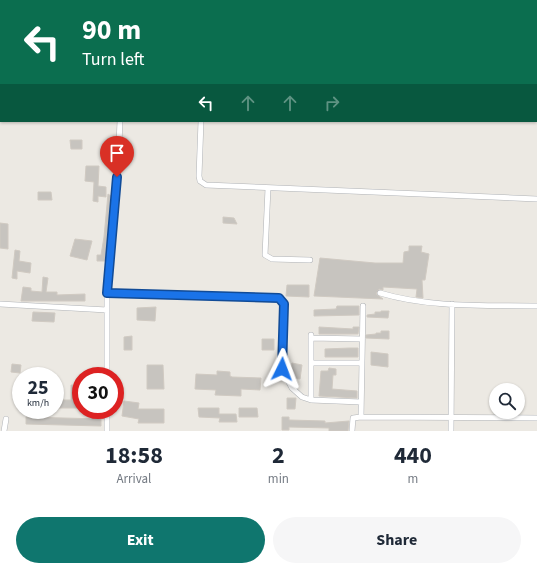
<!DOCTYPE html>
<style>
:root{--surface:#fff;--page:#f6f6f7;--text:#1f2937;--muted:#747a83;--accent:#0f766e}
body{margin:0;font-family:"Source Sans 3",sans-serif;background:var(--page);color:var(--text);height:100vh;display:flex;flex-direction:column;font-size:15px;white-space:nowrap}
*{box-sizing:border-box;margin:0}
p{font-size:13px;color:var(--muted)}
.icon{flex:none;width:22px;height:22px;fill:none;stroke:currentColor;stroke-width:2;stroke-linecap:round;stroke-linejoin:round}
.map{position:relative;height:431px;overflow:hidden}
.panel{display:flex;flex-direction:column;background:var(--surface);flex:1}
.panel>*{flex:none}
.guide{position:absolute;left:0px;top:0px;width:537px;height:122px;box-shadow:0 1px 3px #0004;background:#0b6e4f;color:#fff;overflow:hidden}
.tools{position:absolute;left:489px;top:383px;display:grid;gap:8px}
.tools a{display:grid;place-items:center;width:36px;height:36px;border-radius:50%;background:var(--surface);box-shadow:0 1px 3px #0004;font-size:20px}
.speed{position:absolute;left:12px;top:367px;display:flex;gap:8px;font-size:20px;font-weight:700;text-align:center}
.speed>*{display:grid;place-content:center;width:52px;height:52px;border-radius:50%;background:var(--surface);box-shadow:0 1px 3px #0004;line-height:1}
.speed small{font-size:10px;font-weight:400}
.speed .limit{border:6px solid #d22;background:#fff;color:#111}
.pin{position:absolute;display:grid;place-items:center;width:34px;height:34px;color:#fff;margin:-41px -17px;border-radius:50% 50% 50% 0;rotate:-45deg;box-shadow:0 0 4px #0007}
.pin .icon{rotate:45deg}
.me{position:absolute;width:44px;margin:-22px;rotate:3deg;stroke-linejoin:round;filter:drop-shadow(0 0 3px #0008)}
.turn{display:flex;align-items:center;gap:14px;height:84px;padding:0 16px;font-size:18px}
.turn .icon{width:52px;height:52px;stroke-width:2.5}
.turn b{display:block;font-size:28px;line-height:34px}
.lanes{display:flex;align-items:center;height:38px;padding:0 16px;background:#0003;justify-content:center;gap:20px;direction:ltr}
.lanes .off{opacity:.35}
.eta{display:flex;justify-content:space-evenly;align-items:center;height:68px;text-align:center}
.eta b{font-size:24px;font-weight:700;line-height:28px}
.cta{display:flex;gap:8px;margin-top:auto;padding:8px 16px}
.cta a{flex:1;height:46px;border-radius:24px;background:var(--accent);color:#fff;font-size:16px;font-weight:700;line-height:46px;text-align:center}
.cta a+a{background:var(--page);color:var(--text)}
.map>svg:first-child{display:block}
</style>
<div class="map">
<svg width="537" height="431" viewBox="0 0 537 431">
<rect width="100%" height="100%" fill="#ece9e3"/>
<path fill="#c7c4bf" stroke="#d0cac2" d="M 70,140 L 82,140 L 82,149 L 71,149 Z
M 86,166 L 99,166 L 98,186 L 106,187 L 106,197 L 98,196 L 98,202 L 93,201 L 94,182 L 85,181 Z
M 38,192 L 51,192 L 52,200 L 38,200 Z
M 108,194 L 111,196 L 106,261 L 97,261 L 97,255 L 101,255 L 104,237 Z
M 223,217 L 234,218 L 237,224 L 223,223 Z
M 0,223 L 8,224 L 8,249 L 0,248 Z
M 75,239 L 92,241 L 87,260 L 70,256 Z
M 409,246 L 422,246 L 421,252 L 429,254 L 425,280 L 422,280 L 423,298 L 416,297 L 417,289 L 383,287 L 383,290 L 379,289 L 376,294 L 383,299 L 314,296 L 320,258 L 375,263 L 403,263 L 404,252 L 409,251 Z
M 15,250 L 20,251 L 19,261 L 31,263 L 30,273 L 17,271 L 17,279 L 12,278 Z
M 43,277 L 48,278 L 46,292 L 57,292 L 57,295 L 85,294 L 85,301 L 21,301 L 23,287 L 31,288 L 31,291 L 42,292 Z
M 287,285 L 309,285 L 309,297 L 286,296 Z
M 337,306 L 359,306 L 359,315 L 314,316 L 314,310 L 336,309 Z
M 156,307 L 155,321 L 137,320 L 137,308 Z
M 381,311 L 389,311 L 388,318 L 367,317 L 367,315 L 375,314 L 375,312 L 381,312 Z
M 33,312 L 55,313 L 54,322 L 32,321 Z
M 319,327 L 353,329 L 353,327 L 359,327 L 358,334 L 319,334 Z
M 381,331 L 389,331 L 389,339 L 366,338 L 366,335 L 376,334 L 376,333 L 381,333 Z
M 132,336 L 132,350 L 124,350 L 124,337 Z
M 262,339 L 274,339 L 274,350 L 262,350 Z
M 350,348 L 358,348 L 358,357 L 325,357 L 325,349 Z
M 371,352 L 388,354 L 388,367 L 371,365 Z
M 292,363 L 302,365 L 300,379 L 291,378 L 290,375 Z
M 12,364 L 21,365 L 20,373 L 11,372 Z
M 147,365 L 163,365 L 164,389 L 147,389 Z
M 329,368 L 336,369 L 336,375 L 333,375 L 332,389 L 357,391 L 357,398 L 319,396 L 321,371 L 328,371 Z
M 217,371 L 230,372 L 230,376 L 232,377 L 261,378 L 260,390 L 241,389 L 241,396 L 215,395 L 216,390 L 195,389 L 196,374 L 217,375 Z
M 71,385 L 81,385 L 81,393 L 79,393 L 78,408 L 56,408 L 56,400 L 71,400 Z
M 287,398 L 296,398 L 295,409 L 287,409 Z
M 124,401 L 139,403 L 138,409 L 164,409 L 164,423 L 138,423 L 139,419 L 122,416 Z
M 198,408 L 219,408 L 219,414 L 236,414 L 237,422 L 219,422 L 220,418 L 199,417 Z
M 239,408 L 257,408 L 258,417 L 239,417 Z
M 26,417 L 101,419 L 101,426 L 26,424 Z
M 282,417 L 289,417 L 289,420 L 325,421 L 325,423 L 349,421 L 348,431 L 329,431 L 329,428 L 289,427 L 289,430 L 282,430 Z"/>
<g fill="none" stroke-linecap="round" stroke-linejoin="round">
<defs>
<path id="minor" d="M 126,1 L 126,0
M 536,92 L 537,92
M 201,121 L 199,176 L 200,181 L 206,185 L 537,199
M 268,188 L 265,255 L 272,259 L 310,260
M 107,293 L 279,298 L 284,304 L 282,369 L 292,388 L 302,397 L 311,400 L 361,402
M 380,293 C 430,308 485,305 537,306
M 0,304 L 107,310
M 311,338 L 362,339
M 311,363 L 362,363
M 107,376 L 107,293 L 118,166 L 120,121
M 311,400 L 311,335
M 361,417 L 363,306
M 4,431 L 6,419
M 107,431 L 107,410
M 352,431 L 353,418 L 361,417 L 537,418
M 451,431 L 452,304"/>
</defs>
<use href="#minor" stroke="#b0b3b7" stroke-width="6"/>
<use href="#minor" stroke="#fff" stroke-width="5"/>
</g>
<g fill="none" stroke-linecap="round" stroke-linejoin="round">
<defs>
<path id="route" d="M 117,177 L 107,293 L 279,298 L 284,304 L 282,369"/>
</defs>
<use href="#route" stroke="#114b97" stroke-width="10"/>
<use href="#route" stroke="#1a73e8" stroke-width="7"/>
</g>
</svg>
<div class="tools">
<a><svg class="icon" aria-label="search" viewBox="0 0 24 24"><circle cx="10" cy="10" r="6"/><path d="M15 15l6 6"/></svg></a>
</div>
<div class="speed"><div>25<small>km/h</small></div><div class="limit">30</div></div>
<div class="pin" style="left:117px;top:177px;background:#d93025"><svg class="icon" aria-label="arrive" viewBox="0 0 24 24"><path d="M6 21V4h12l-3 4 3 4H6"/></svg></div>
<svg class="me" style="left:282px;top:369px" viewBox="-20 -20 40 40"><path d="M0-17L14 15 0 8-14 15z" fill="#1a73e8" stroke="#fff" stroke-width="4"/></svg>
<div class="guide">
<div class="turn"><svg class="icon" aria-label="left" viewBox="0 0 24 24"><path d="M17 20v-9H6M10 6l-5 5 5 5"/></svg><div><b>90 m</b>Turn left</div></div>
<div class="lanes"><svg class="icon" aria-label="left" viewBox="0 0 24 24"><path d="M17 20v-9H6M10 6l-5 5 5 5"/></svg><svg class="icon off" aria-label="ahead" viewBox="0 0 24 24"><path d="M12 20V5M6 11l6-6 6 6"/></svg><svg class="icon off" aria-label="ahead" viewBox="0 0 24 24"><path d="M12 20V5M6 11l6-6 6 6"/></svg><svg class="icon off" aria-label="right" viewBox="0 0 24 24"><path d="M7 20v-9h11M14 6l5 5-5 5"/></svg></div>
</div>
</div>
<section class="panel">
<div class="eta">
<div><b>18:58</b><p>Arrival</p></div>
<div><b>2</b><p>min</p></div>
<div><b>440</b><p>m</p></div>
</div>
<div class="cta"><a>Exit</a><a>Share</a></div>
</section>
